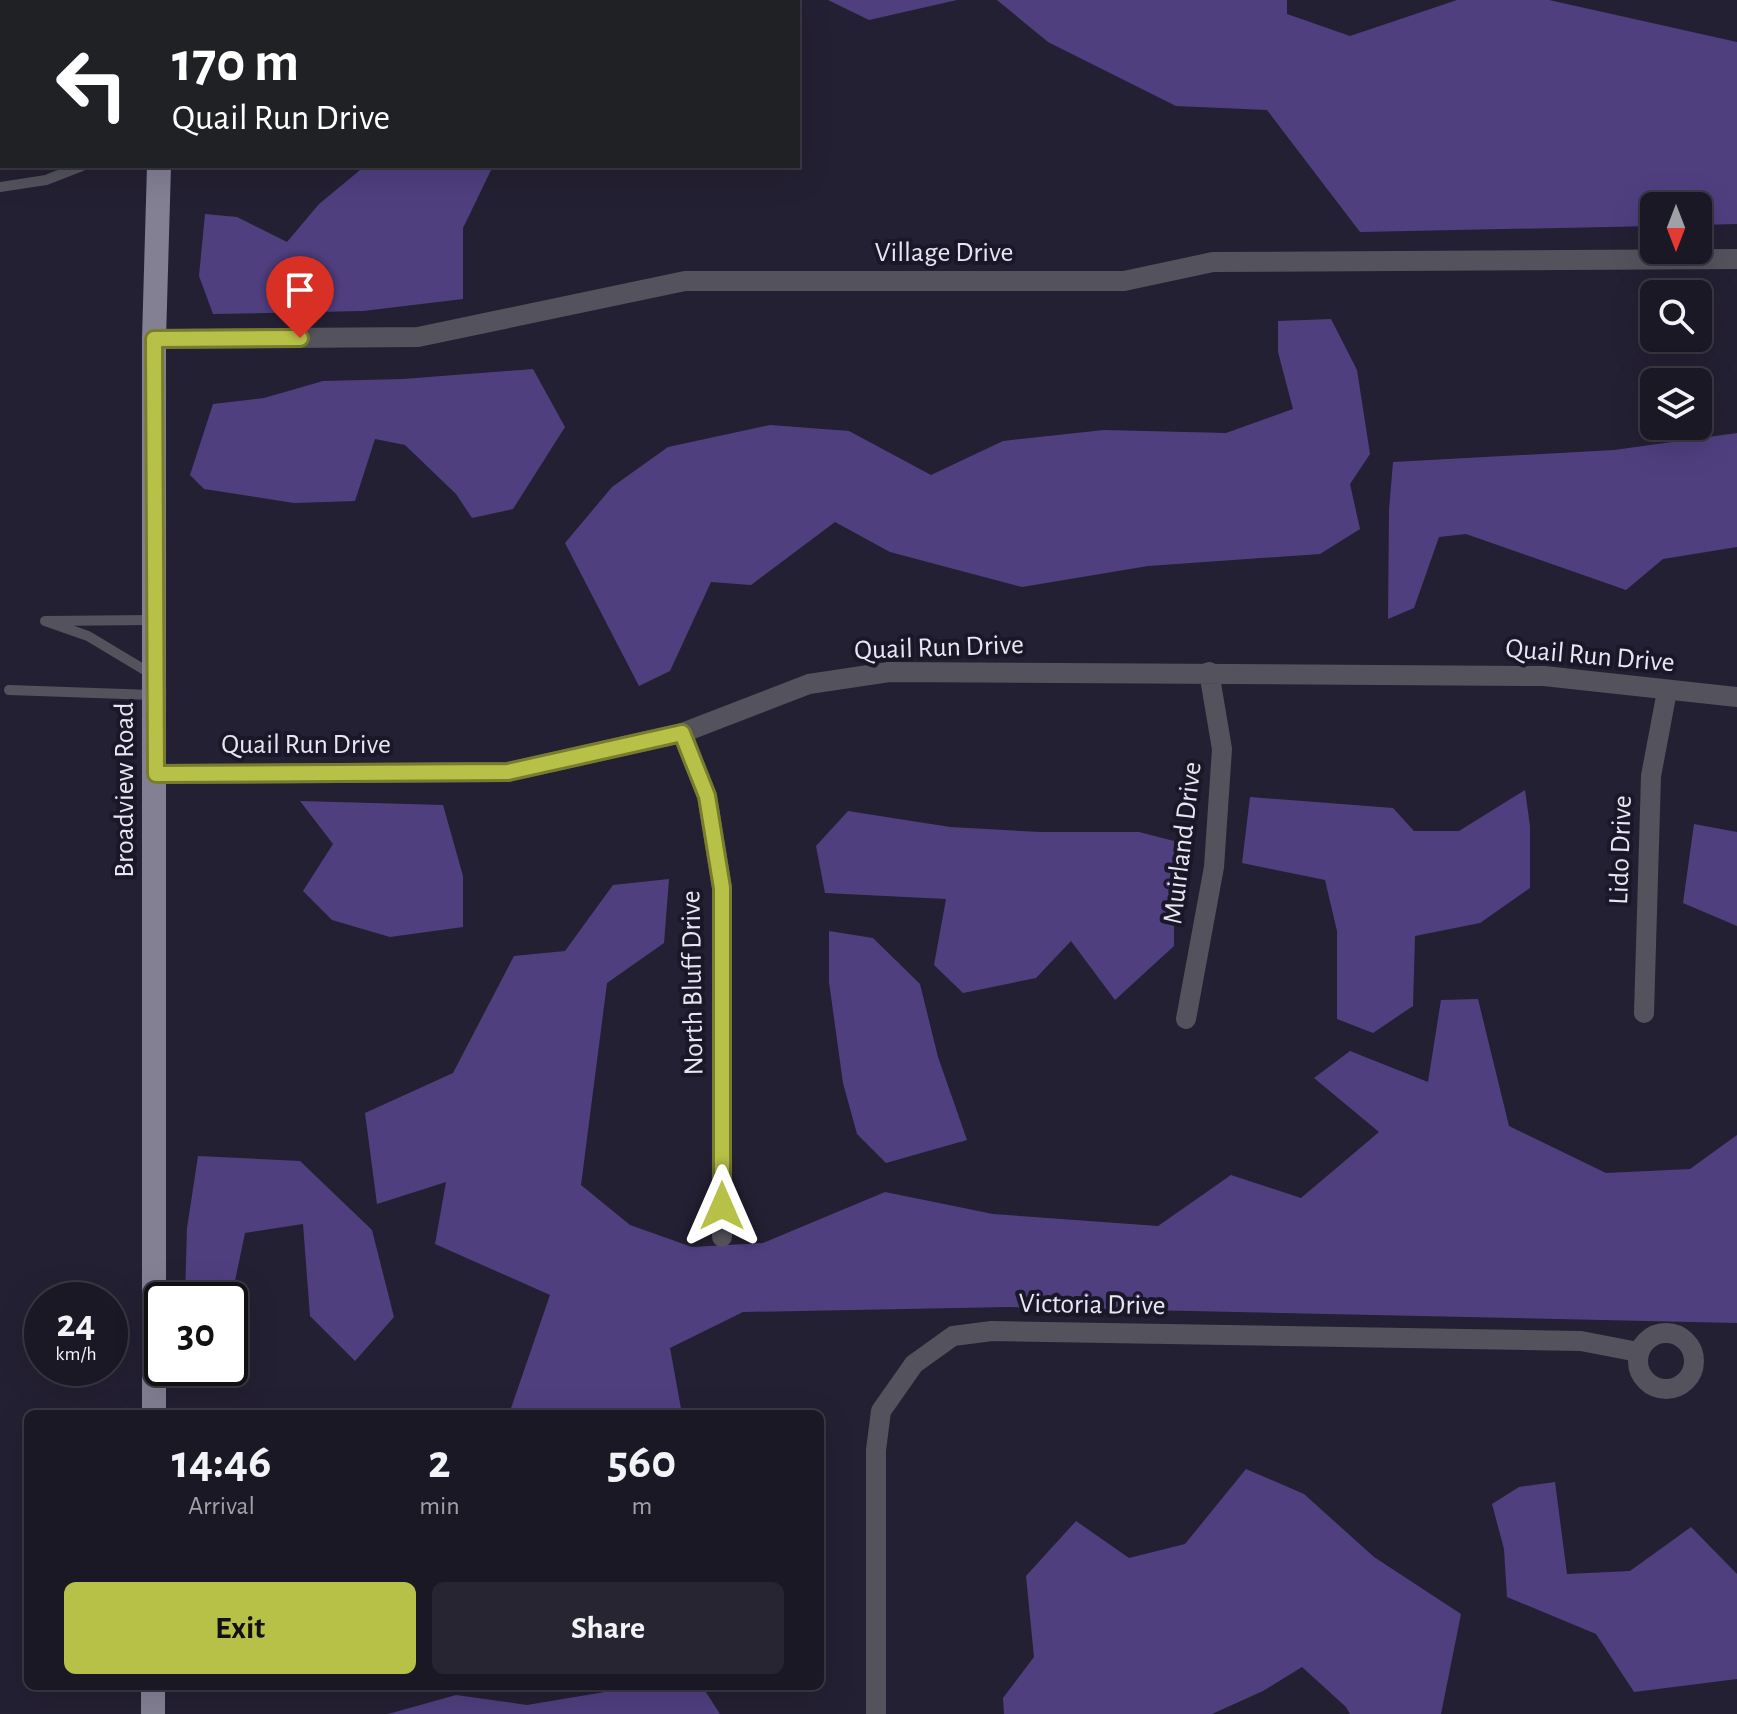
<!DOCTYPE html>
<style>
:root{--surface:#1b1826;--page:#282532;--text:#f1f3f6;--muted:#a0a0a7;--line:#393743;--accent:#b8c147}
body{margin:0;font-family:"Alegreya Sans",sans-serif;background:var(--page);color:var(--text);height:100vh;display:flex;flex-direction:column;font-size:30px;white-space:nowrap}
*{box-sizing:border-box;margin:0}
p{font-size:26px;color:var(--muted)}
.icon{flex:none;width:44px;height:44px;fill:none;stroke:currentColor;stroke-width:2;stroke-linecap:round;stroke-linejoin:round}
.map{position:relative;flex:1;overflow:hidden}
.side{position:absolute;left:24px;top:1410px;width:800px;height:280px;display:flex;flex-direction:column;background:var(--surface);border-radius:12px;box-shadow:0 8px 32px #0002,0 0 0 2px var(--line)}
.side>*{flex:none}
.hud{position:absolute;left:0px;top:0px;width:800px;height:168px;box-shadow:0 8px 32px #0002,0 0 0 2px var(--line);background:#202124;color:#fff;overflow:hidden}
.needle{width:52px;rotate:180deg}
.fabs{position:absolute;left:1640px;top:192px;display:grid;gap:16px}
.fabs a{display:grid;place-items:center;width:72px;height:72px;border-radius:12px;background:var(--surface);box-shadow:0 8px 32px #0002,0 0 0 2px var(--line);font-size:40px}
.speed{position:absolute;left:24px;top:1282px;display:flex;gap:16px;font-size:40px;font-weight:700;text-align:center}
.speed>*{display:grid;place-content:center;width:104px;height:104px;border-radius:50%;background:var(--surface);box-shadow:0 8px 32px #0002,0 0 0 2px var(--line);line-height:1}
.speed small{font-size:20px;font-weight:400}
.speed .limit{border:4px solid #111;border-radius:12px;background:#fff;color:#111}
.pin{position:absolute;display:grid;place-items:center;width:68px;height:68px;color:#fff;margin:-82px -34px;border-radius:50% 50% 50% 0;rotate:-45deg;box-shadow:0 0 8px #0007}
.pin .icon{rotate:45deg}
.me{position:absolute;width:88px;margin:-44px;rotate:0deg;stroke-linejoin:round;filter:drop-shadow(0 0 6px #0008)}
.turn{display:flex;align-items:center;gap:28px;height:168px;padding:0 40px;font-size:36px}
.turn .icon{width:104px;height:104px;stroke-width:2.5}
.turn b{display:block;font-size:56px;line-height:68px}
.eta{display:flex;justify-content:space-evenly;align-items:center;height:136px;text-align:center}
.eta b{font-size:48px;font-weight:700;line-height:56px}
.button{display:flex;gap:16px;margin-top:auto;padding:16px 40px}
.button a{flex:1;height:92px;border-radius:12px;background:var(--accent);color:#111;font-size:32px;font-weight:700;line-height:92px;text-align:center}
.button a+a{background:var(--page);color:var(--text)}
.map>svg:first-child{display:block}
</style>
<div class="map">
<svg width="1737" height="1714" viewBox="0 0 1737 1714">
<rect width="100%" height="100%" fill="#242033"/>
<path fill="#4f3f7f" d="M 828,0 L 957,0 L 869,20 Z
M 997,0 L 1287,0 L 1287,14 L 1350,36 L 1457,0 L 1549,0 L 1737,42 L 1737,224 L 1698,225 L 1698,206 L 1654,206 L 1654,226 L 1360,232 L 1267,110 L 1176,106 L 1048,42 Z
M 365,166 L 493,166 L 463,228 L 463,299 L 363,311 L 213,314 L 199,276 L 205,214 L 237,217 L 287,242 L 319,204 Z
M 1331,319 L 1357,370 L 1370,454 L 1350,484 L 1360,529 L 1320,554 L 1148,566 L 1022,587 L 890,552 L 835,522 L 751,585 L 711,582 L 670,671 L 639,686 L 565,543 L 612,487 L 668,447 L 770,425 L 849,431 L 931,475 L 1003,441 L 1104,430 L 1226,433 L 1293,409 L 1278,352 L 1278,321 Z
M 533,369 L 565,427 L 513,509 L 472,518 L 456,494 L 405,445 L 375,439 L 355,501 L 294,503 L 204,489 L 190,475 L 213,404 L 264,398 L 323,381 L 403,379 Z
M 1737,433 L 1737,547 L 1663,559 L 1626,590 L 1466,534 L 1439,537 L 1414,608 L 1388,619 L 1389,510 L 1393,462 L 1614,450 Z
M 1525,790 L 1530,826 L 1530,888 L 1480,923 L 1415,936 L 1413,1006 L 1373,1033 L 1337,1019 L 1337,931 L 1325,880 L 1242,863 L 1250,797 L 1393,808 L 1414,831 L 1459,831 Z
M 300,801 L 443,805 L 463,876 L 463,927 L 390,937 L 332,920 L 303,891 L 333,844 Z
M 848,811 L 950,827 L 1040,832 L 1139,832 L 1174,841 L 1174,946 L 1115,1000 L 1071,941 L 1036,978 L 963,993 L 934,965 L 946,899 L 825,893 L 816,846 Z
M 1694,824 L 1737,832 L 1737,926 L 1683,903 Z
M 669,879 L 664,943 L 607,983 L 581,1185 L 630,1225 L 692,1247 L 763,1243 L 885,1192 L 993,1214 L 1158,1226 L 1231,1175 L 1301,1198 L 1379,1132 L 1314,1078 L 1350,1051 L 1428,1082 L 1441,1000 L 1478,999 L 1509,1126 L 1606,1173 L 1690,1169 L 1737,1135 L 1737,1323 L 1008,1307 L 743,1312 L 670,1348 L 682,1414 L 509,1414 L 550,1295 L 435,1244 L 446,1182 L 377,1204 L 365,1113 L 453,1073 L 514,956 L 565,951 L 613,885 Z
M 829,931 L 873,938 L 920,984 L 938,1057 L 967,1140 L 886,1163 L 857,1134 L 843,1083 L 829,982 Z
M 198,1156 L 300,1161 L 372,1230 L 394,1317 L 355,1361 L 310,1316 L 303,1224 L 245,1233 L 230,1305 L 230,1300 L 185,1299 L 187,1228 Z
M 1246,1469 L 1304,1494 L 1374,1557 L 1461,1614 L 1441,1714 L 1350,1714 L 1346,1707 L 1302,1667 L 1263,1691 L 1212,1714 L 1004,1714 L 1003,1698 L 1034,1657 L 1026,1576 L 1076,1521 L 1129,1558 L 1185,1544 Z
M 1555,1482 L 1567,1574 L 1630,1571 L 1691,1527 L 1737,1574 L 1737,1679 L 1634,1692 L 1596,1634 L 1507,1597 L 1504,1549 L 1492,1504 L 1519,1487 Z
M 600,1686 L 702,1686 L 720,1714 L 388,1714 L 456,1695 L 527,1705 L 605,1692 Z"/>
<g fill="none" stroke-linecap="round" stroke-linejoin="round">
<path stroke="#54525c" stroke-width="10" d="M 0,187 L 46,180 L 82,166
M 152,620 L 45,621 L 88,636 L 153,675
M 9,690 L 153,695"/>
<path stroke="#54525c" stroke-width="20" d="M 154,339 L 418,337 L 685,281 L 1124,281 L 1213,262 L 1737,259
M 682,733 L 707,796 L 722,888 L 722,1237
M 156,774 L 508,772 L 682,733 L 809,684 L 889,672 L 1544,676 L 1737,697
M 1644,1013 L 1651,776 L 1667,691
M 1186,1019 L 1214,867 L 1222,749 L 1209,672
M1638 1361a28 28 0 1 1 56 0a28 28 0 1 1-56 0Z
M 876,1714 L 876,1450 L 881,1411 L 914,1364 L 953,1336 L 992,1331 L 1581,1341 L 1638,1352"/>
<path stroke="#838094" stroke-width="24" d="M 160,2 L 160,0
M 154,1414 L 154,339 L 159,166
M 153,1714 L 153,1686"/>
</g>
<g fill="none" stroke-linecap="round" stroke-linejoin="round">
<defs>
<path id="route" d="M 300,338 L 154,339 L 156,774 L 508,772 L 682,733 L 707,796 L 722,888 L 722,1206"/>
</defs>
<use href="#route" stroke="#787d2e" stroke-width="20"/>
<use href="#route" stroke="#b8c147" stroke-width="14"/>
</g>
<g text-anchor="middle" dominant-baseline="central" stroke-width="8" stroke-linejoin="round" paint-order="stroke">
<g font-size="28" fill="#e7e6f2" stroke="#1a1728">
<text x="944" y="253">Village Drive</text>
<text transform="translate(939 648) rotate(-2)">Quail Run Drive</text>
<text transform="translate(1590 656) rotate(5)">Quail Run Drive</text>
<text x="306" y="745">Quail Run Drive</text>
<text transform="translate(125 790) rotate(-90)">Broadview Road</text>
<text transform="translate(1183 843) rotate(-83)">Muirland Drive</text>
<text transform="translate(1621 850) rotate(-88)">Lido Drive</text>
<text transform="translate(693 983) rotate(-91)">North Bluff Drive</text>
<text transform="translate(1092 1305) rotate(1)">Victoria Drive</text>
</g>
</g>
</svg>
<div class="fabs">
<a><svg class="needle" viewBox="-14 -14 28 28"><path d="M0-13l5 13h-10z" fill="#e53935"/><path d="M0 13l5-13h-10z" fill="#a0a0a7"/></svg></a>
<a><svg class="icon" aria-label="search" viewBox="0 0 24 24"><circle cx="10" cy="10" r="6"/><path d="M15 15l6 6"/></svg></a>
<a><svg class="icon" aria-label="layers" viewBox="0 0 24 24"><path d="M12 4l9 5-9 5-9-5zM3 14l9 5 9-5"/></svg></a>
</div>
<div class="speed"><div>24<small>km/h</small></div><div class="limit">30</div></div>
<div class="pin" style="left:300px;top:338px;background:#d93025"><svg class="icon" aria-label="arrive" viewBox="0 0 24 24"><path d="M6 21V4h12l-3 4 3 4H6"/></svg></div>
<svg class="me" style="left:722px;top:1206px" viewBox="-20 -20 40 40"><path d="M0-17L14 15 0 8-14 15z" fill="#b8c147" stroke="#fff" stroke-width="4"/></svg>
<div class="hud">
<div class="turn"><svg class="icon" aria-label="left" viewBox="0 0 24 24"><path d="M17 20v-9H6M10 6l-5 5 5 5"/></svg><div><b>170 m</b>Quail Run Drive</div></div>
</div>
<section class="side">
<div class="eta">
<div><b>14:46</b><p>Arrival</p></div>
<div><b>2</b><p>min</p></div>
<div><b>560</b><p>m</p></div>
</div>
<div class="button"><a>Exit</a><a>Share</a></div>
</section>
</div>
